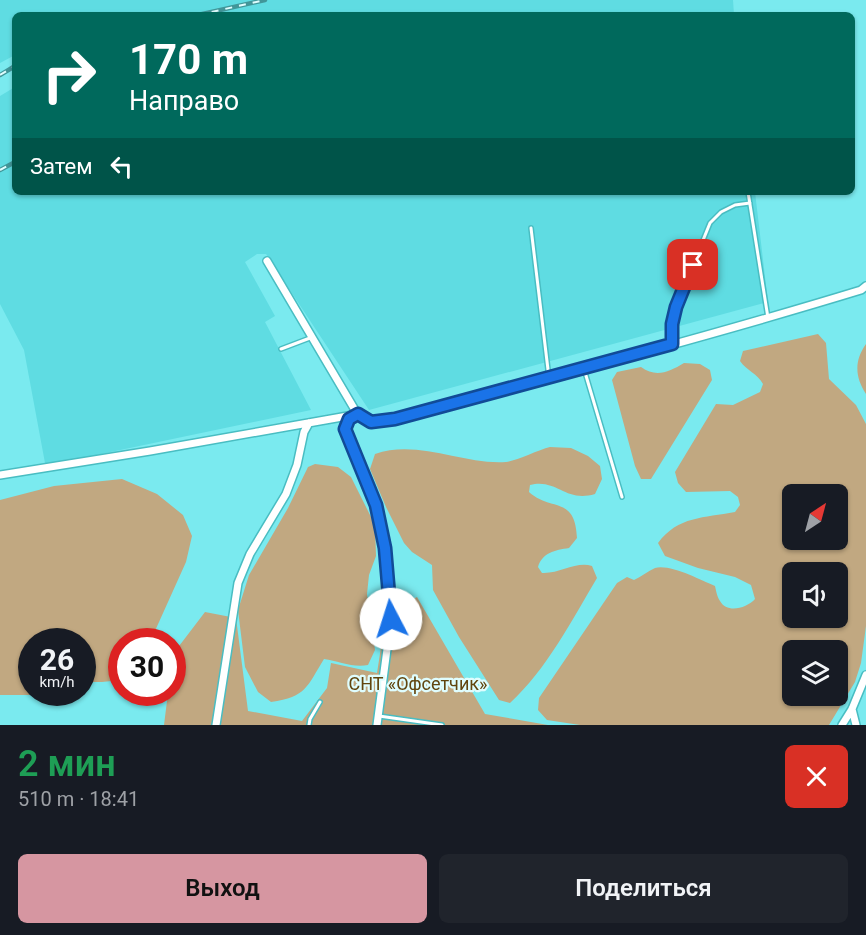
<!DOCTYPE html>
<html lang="ru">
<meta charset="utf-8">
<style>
:root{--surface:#171b24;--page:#20242c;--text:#f1f3f6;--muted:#9ea1a6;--accent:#d696a1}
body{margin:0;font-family:Roboto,sans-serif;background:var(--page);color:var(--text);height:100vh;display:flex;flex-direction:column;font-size:22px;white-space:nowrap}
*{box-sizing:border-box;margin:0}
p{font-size:20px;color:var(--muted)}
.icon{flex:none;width:33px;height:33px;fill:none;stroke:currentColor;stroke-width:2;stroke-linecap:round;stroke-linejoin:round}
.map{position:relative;height:725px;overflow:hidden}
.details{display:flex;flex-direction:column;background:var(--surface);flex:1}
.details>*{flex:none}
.hud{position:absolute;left:12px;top:12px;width:843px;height:183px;border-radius:9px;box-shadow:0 2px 4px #0004;background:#00695c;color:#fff;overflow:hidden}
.needle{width:39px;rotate:36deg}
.controls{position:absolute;left:782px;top:484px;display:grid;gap:12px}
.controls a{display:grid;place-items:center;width:66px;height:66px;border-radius:9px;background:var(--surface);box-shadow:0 2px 4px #0004;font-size:30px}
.speed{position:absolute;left:18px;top:628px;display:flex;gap:12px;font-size:30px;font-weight:700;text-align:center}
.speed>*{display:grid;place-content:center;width:78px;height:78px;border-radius:50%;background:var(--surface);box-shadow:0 2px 4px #0004;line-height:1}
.speed small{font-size:15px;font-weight:400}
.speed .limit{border:9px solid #d22;background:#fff;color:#111}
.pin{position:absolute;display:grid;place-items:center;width:51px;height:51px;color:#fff;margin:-26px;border-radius:12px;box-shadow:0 3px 9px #0006}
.me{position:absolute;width:66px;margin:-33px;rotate:355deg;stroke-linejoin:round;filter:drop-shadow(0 0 4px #0008)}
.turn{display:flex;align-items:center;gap:21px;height:126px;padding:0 18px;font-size:27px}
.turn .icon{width:78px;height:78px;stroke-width:2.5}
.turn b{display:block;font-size:42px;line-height:51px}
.then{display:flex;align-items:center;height:57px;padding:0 18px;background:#0003;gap:12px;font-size:22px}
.round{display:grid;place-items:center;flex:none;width:63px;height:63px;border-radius:9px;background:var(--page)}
.summary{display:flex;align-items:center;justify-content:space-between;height:102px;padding:0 18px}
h1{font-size:36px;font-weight:600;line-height:45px;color:#1e9e55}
.button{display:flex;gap:12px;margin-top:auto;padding:12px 18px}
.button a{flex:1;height:69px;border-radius:9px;background:var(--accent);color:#111;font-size:24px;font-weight:600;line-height:69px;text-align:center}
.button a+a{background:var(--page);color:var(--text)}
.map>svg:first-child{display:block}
</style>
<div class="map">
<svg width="866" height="725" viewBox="0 0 866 725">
<rect width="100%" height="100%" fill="#7aeaef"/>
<path fill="#5fdce2" d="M 0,0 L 733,0 L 734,15 L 15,15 L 15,55 L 0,63 Z
M 15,87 L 15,192 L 755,192 L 768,302 L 369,410 L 266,254 L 257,254 L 245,262 L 275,316 L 265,322 L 311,410 L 63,462 L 45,463 L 24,350 L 0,304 L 0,96 Z"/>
<path fill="#c1a881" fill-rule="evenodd" d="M 818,334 L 826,343 L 829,379 L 856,405 L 866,424 L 866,626 L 861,663 L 855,682 L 829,725 L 580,725 L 547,720 L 538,710 L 539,698 L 617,583 L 627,577 L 634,580 C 641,577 648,571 655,568 C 671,564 700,580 715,586 C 716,590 717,597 720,601 C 727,614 747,608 755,599 L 751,585 L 735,577 L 698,568 L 665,556 L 658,543 C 678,516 704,518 735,512 L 740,505 L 738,497 L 730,491 L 686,492 L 678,483 L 675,472 L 716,404 L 733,405 L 760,392 L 763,384 C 757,373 747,371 740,361 L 743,351 ZM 792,495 L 837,495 L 837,540 L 792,540 ZM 792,573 L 837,573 L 837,618 L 792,618 ZM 792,651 L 837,651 L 837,696 L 792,696 Z
M 866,344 L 866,394 C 855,377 854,361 866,344 Z
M 684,363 L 700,364 L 710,370 L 712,380 L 651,479 L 641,479 L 635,466 L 612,380 L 617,372 L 641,367 C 656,378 669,372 684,363 Z
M 550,447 L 571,448 L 588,456 L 600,466 L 602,479 L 595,494 C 565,503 557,478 530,485 L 529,492 C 551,512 575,495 577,538 L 569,548 C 555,550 542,553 538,567 L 542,573 C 560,574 576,561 592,566 L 597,578 C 572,620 547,669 510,703 L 499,700 L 459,637 L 433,590 L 432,565 L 412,552 L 404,543 L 386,507 L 370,469 L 375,454 C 418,439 463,465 506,462 C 516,461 538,450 550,447 Z
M 315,464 L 338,467 L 351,477 L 375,525 L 376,556 L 369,575 L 367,594 L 375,650 L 368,665 C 353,668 338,661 324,659 C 307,686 307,697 271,702 L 258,692 L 245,667 L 238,610 L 249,575 L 288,508 L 308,467 Z
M 122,479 L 157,494 L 183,515 L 192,536 L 186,562 L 150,642 L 122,642 L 121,680 L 102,682 L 83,682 L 82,642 L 32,642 L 32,693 L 38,693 L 29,695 L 0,695 L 0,500 L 54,486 Z
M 417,597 L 485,714 L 548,725 L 164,725 L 168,693 L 172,693 L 173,654 L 205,612 L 236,618 L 248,711 L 302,721 L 327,688 L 331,663 L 377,673 L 386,615 Z"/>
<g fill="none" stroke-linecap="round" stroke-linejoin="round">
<defs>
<path id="lane" d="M 748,192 L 768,318
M 531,228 L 549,378
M 672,344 L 672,324 L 676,307 L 710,223 L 721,212 L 735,205 L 750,203
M 281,349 L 310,338
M 584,369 L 622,497
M 379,716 L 442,725
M 309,725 L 310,719 L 320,702"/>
<path id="street" d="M 267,261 L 355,410 L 371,422 L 395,419 C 550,378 707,337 861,290 L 866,286
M 354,417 L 345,424 L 345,429 L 376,505 L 385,548 L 391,619 L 377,725
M 0,475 L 150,451 L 359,414
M 852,709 L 856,725
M 216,725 L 238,583 L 250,554 L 286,494 L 297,465 L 304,432 L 309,423
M 842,725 L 852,709 L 866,675"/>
</defs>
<use href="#lane" stroke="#49bdc2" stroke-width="6"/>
<use href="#street" stroke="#49bdc2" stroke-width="10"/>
<use href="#lane" stroke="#fff" stroke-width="3"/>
<use href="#street" stroke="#fff" stroke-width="7"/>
<defs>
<path id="rail" d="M 198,15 L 265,0
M 0,75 L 15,66
M 0,170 L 15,162"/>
</defs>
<use href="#rail" stroke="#419699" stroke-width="4.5"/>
<use href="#rail" stroke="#dffdfe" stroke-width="2" stroke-dasharray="7" stroke-linecap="butt"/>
</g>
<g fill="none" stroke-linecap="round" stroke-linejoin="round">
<defs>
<path id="route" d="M 391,619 L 385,548 L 376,505 L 345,429 L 349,419 L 358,414 L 371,422 L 395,419 L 672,344 L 672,324 L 676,307 L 693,265"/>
</defs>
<use href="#route" stroke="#114b97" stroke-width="15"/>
<use href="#route" stroke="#1a73e8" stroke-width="10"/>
</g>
<g text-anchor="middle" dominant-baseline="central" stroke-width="4.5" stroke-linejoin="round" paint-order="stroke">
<g font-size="18" fill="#61450e" stroke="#dffdfe">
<text x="418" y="683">СНТ «Офсетчик»</text>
</g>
</g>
</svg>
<div class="controls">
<a><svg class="needle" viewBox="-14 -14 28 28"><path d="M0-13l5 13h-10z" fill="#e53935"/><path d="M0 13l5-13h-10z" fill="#9ea1a6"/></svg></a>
<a><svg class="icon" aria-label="sound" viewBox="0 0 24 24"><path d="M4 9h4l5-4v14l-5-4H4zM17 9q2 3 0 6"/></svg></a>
<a><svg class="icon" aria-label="layers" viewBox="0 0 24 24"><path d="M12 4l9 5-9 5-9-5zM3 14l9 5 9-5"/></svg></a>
</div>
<div class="speed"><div>26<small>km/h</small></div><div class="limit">30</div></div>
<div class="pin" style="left:693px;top:265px;background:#d93025"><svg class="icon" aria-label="arrive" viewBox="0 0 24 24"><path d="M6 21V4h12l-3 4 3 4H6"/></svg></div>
<svg class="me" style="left:391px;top:619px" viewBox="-20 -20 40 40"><circle r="19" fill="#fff"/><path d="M0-13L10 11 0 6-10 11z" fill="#1a73e8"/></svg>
<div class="hud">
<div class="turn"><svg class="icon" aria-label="right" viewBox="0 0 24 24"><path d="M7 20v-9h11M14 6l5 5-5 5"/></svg><div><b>170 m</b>Направо</div></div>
<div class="then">Затем<svg class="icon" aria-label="left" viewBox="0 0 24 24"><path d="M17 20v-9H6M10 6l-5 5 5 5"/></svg></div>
</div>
</div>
<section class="details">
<div class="summary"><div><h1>2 мин</h1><p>510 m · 18:41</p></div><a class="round" style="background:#d93025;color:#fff"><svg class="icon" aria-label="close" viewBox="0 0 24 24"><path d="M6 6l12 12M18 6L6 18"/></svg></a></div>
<div class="button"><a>Выход</a><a>Поделиться</a></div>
</section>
